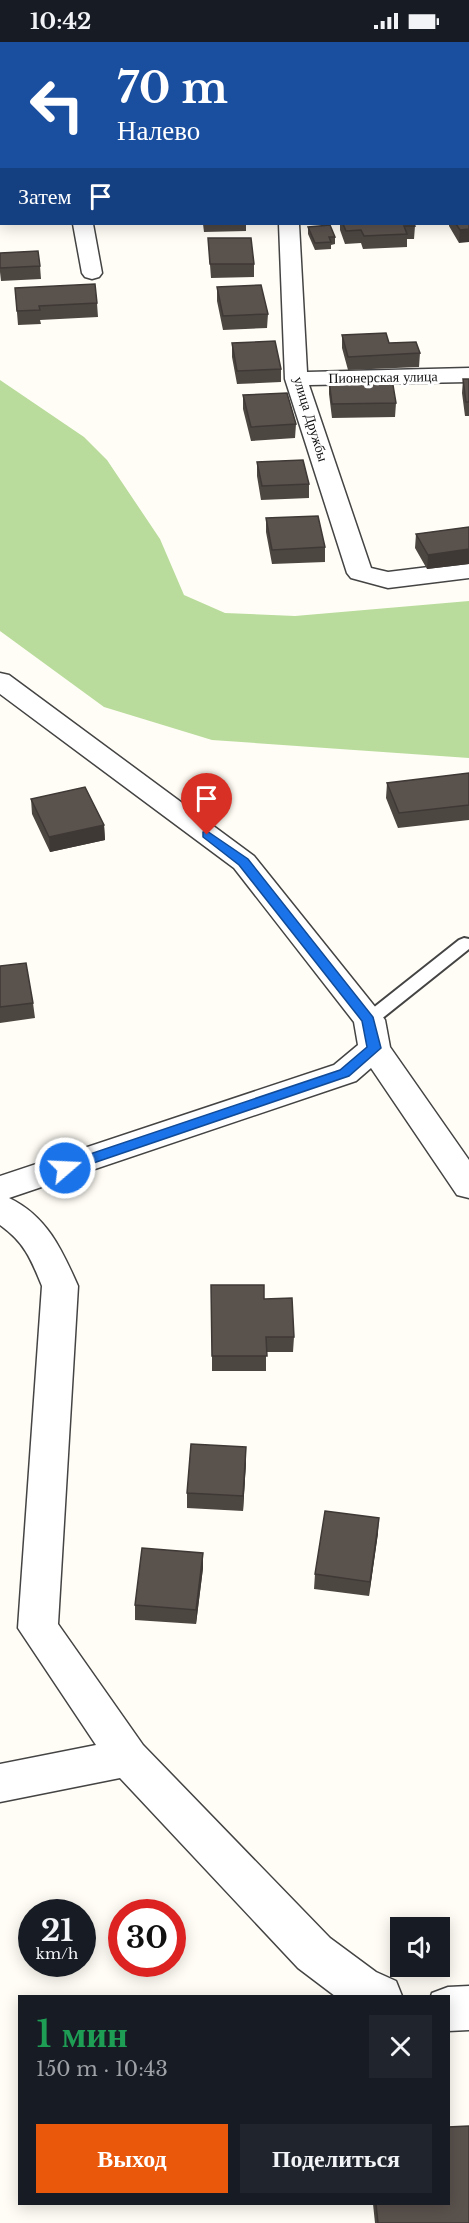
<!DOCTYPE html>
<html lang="ru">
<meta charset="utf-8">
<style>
:root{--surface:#171b24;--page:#20242c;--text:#f1f3f6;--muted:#9ea1a6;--accent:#ea580c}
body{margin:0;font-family:"Libre Baskerville",serif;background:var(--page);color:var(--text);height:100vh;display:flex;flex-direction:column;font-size:22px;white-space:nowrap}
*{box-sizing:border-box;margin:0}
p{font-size:20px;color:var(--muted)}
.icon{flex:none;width:33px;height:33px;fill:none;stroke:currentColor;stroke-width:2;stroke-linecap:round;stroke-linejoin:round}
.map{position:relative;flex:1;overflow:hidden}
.panel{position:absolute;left:18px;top:1953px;width:432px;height:210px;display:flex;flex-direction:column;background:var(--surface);border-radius:0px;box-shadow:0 3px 15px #0003}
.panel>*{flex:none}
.top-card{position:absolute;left:0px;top:0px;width:470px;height:183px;box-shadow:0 3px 15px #0003;background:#1a4fa0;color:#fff;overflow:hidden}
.controls{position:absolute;left:390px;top:1875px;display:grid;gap:12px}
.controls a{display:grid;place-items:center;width:60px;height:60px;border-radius:0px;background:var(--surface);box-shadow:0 3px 15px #0003;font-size:30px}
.speed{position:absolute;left:18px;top:1857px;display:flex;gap:12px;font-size:30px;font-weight:700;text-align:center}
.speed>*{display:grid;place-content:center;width:78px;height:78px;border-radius:50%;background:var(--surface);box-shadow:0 3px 15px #0003;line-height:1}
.speed small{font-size:15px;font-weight:400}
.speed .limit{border:9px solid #d22;background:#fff;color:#111}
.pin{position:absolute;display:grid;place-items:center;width:51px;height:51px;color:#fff;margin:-62px -26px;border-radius:50% 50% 50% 0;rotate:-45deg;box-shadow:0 0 6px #0007}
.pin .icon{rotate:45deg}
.me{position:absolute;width:66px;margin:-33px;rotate:71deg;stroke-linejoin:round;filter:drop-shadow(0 0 4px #0008)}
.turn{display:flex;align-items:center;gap:21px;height:126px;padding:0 18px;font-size:27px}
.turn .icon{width:78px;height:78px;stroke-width:2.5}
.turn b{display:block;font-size:42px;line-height:51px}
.then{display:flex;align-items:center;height:57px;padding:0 18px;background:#0003;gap:12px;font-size:22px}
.round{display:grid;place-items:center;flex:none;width:63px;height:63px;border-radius:0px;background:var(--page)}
.overview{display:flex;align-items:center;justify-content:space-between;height:102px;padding:0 18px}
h1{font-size:36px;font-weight:600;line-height:45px;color:#1e9e55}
.button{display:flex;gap:12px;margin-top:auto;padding:12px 18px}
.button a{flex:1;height:69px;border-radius:0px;background:var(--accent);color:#fff;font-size:24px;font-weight:600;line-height:69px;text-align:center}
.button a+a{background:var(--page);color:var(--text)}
.status{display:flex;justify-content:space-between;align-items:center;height:42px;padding:0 30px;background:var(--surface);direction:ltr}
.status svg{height:16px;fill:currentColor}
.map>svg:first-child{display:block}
</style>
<div class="status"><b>10:42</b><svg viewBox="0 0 49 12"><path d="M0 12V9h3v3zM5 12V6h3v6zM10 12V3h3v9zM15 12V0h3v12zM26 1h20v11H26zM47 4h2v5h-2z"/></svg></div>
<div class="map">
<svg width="469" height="2181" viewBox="0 0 469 2181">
<rect width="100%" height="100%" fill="#fffdf5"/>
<path fill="#b9dc9c" d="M 0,338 L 84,395 L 107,418 L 160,497 L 184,553 L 225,571 L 295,574 L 469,559 L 469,716 L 212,698 L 104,665 L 0,589 Z"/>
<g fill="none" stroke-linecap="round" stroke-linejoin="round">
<defs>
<path id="service" d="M 468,25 L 469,25 L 469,31 L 468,31 Z
M 464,896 L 469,897 L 469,907 L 375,982 L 363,982 L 361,978 L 363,974 L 459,898 Z"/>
<path id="minor" d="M 151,0 L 170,0 L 150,2 Z
M 243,0 L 261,0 L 262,2 L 244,2 Z
M 468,157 L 469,157 L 469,169 L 468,169 Z
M 73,182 L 93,182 L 102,231 L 99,235 L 92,237 L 85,235 L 82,231 Z
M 279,182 L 299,182 L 307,330 L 469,326 L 469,340 L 309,343 L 371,526 L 388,530 L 469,520 L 469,536 L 388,546 L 351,536 L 347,531 L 285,337 Z
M 0,631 L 9,633 L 254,814 L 380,971 L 385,978 L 390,1005 L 469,1118 L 469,1156 L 457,1153 L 371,1026 L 356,1039 L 9,1156 C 47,1174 62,1208 78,1244 L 58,1582 L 143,1703 L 330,1896 L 376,1930 L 396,1939 L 402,1954 L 335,1954 L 298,1926 L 120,1736 L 0,1760 L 0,1722 L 96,1703 L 18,1586 L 42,1244 C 31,1217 25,1201 0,1183 L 0,1134 L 334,1023 L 358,1003 L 354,980 L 234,826 L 0,652 Z
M 469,1944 L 469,1988 L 448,1989 L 448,1954 L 431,1954 L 432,1951 L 448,1945 Z"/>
</defs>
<use href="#service" stroke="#444" stroke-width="4"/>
<use href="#minor" stroke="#444" stroke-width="3"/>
<use href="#service" fill="#fff" fill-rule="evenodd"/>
<use href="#minor" fill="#fff" fill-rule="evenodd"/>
</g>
<path fill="#4d4742" d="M 0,0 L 26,0 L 26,2 L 2,2 L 2,18 L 0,18 Z
M 281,0 L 315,0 L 315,2 L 281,1 Z
M 464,0 L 469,0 L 469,9 L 468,8 L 468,2 L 464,2 Z
M 0,35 L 2,35 L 2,63 L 0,63 Z
M 0,76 L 2,76 L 2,130 L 0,130 Z
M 468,123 L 469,123 L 469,152 L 468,152 Z
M 0,147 L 2,147 L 2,172 L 0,173 Z
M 203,182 L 246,182 L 246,189 L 204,190 Z
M 340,182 L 414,182 L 415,184 L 414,197 L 407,197 L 407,205 L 363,207 L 361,201 L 345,202 L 340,188 Z
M 449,182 L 468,182 L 459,201 L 449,184 Z
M 308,185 L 335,195 L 335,202 L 331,203 L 331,207 L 315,208 L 308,192 Z
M 208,196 L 254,222 L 254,235 L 211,236 Z
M 0,211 L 40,224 L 41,237 L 1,239 L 0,230 Z
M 217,245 L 268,272 L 267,286 L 223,288 L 217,259 Z
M 15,246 L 97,261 L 98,275 L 40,278 L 41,282 L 18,283 Z
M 342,293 L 389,301 L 420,311 L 419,325 L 348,328 L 342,306 Z
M 232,301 L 281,327 L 281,340 L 237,342 L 232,315 Z
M 463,337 L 469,337 L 469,374 L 465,374 L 462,351 Z
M 329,338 L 396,361 L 395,375 L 332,376 L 329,352 Z
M 243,353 L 296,382 L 295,396 L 251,399 L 243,367 Z
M 257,420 L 309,442 L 309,456 L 261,458 L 257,434 Z
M 266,476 L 325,505 L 325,520 L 272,522 L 266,490 Z
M 469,485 L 469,522 L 427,527 L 415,506 L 416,492 Z
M 469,731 L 469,778 L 398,786 L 386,756 L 387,741 Z
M 31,757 L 104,783 L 105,798 L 50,810 L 32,772 Z
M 0,924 L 33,961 L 35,976 L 0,981 Z
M 264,1257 L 294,1295 L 293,1310 L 266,1310 L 266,1329 L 212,1329 L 212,1314 Z
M 246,1420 L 243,1469 L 187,1466 L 187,1451 Z
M 378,1491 L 369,1554 L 314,1547 L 315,1532 Z
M 203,1511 L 203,1526 L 196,1582 L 135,1578 L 135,1563 Z
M 373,2162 L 448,2162 L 469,2181 L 375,2181 Z"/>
<path fill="#3f3936" d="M 469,187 L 469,200 L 459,201 L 460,188 Z
M 469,507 L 469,522 L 427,527 L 428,513 Z
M 104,783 L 105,798 L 50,810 L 49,795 Z
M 246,1405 L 246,1420 L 243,1469 L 243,1454 Z
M 379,1476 L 378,1491 L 369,1554 L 370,1540 Z
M 203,1511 L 203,1526 L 196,1582 L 196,1568 Z"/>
<path fill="#5a524d" stroke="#3f3936" stroke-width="1.5" d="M 0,0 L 24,0 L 24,2 L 2,2 L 2,6 L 0,6 Z
M 0,35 L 2,35 L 2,51 L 0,51 Z
M 0,76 L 2,76 L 2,91 L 0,91 Z
M 0,96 L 2,96 L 2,117 L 0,117 Z
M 468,123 L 469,123 L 469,139 L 468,139 Z
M 0,147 L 2,147 L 2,159 L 0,160 Z
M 468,170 L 469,170 L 469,187 L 460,188 L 456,182 L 468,182 Z
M 343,182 L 414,182 L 415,184 L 404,184 L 407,192 L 364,194 L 361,188 L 346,189 Z
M 330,183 L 335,195 L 329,195 L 331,200 L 315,201 L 308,185 Z
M 208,196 L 251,196 L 254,222 L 210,222 Z
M 38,209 L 40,224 L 0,226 L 0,211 Z
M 95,242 L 97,261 L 39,264 L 40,268 L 17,269 L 15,246 Z
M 261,243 L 268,272 L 223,274 L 217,245 Z
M 386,291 L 389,301 L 416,300 L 420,311 L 348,315 L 342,293 Z
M 275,299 L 281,327 L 237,329 L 232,301 Z
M 392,337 L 396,361 L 332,362 L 329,338 Z
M 463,337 L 469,337 L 469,360 L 466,360 Z
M 287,351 L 296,382 L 251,385 L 243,353 Z
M 303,418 L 309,442 L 262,444 L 257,420 Z
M 318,474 L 325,505 L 272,508 L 266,476 Z
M 469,485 L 469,507 L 428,513 L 416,492 Z
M 469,731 L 469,763 L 399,771 L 387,741 Z
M 85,745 L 104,783 L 49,795 L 31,757 Z
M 26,921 L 33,961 L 0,965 L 0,924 Z
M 211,1243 L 264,1243 L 264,1257 L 292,1256 L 294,1295 L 266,1295 L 267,1314 L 212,1314 Z
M 191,1402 L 246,1405 L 243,1454 L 187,1451 Z
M 325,1469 L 379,1476 L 370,1540 L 315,1532 Z
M 142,1506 L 203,1511 L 196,1568 L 135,1563 Z
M 469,2084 L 469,2181 L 378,2181 L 376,2162 L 448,2162 L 448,2085 Z"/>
<path fill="#1a73e8" stroke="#114b97" stroke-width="1.5" d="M 207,789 L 248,817 L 373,975 L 381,1006 L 349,1034 L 70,1129 L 60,1129 L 58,1126 L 60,1122 L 340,1028 L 367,1005 L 362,979 L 239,823 L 203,795 L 203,790 Z"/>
<g text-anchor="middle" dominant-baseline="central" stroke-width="6" stroke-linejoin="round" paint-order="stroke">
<g font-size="14" fill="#111" stroke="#fff">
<text transform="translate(383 335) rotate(-1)">Пионерская улица</text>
<text transform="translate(311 377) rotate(73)">улица Дружбы</text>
</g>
</g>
</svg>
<div class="controls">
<a><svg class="icon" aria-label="sound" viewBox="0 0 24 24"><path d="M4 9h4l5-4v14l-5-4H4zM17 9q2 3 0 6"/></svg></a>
</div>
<div class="speed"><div>21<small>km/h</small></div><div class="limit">30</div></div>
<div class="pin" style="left:207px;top:793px;background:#d93025"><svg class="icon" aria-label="arrive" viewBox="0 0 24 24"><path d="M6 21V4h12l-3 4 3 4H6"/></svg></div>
<svg class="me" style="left:65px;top:1126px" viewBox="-20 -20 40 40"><circle r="17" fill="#1a73e8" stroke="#fff" stroke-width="3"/><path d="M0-11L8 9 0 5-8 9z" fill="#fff"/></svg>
<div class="top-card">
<div class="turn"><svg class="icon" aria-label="left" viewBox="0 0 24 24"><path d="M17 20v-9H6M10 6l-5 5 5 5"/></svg><div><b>70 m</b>Налево</div></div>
<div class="then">Затем<svg class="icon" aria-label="arrive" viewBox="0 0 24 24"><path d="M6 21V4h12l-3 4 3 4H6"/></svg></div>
</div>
<section class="panel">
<div class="overview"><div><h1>1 мин</h1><p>150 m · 10:43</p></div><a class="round"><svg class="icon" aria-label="close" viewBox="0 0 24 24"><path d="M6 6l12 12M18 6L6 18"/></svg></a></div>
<div class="button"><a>Выход</a><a>Поделиться</a></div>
</section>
</div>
